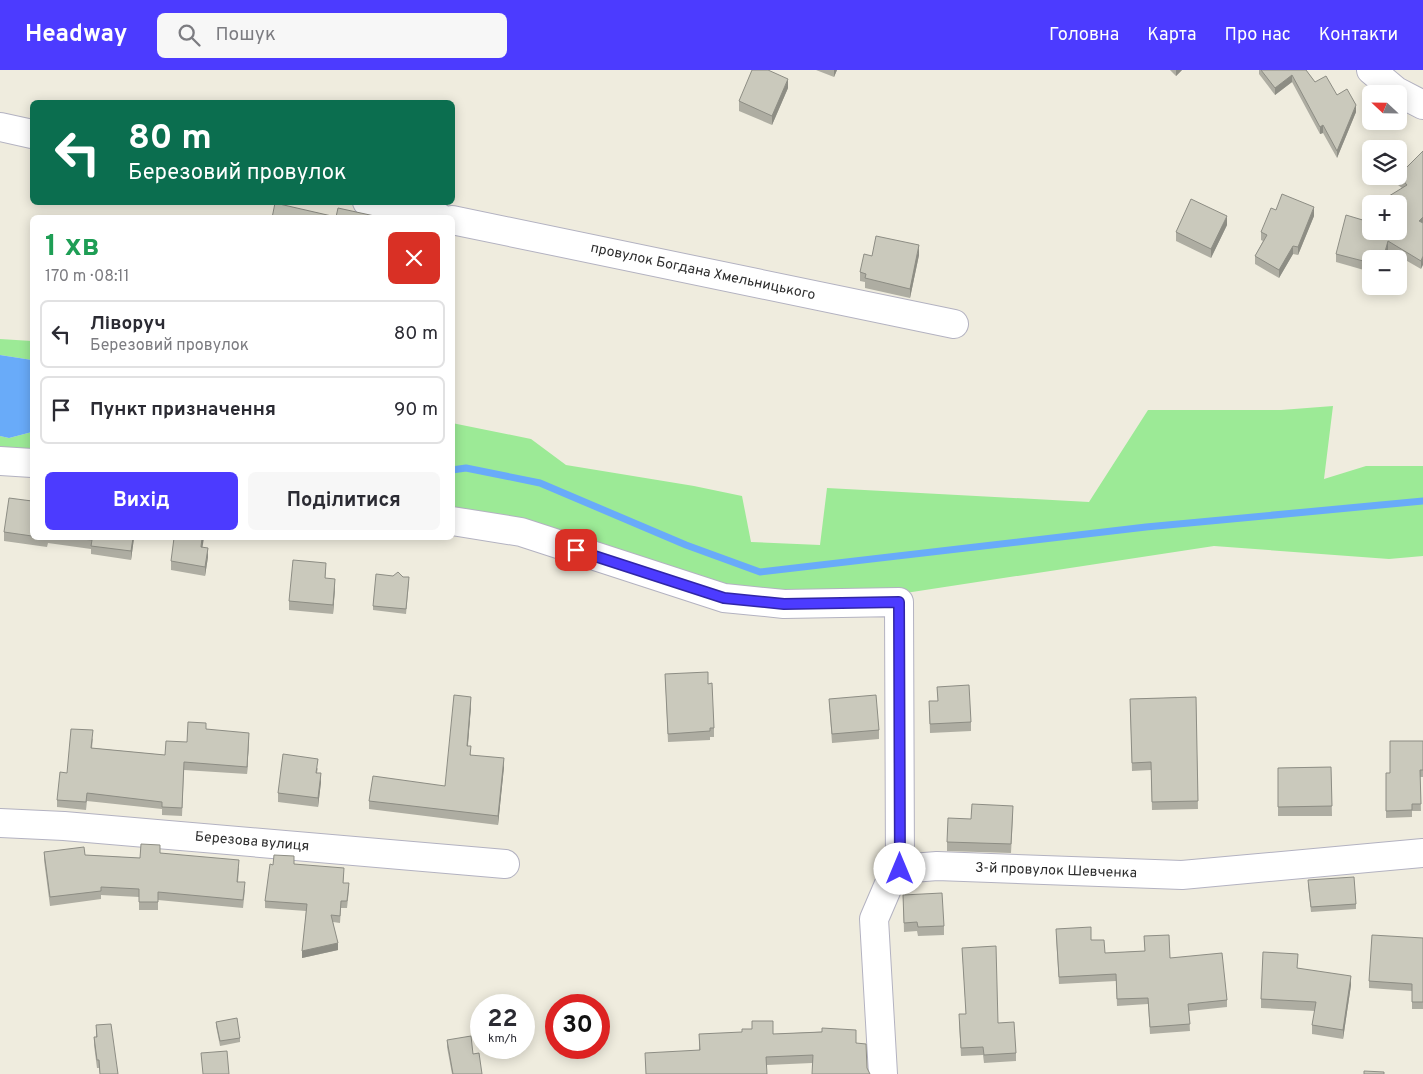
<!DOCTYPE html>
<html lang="uk">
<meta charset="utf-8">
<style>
:root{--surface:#fff;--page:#f7f7f7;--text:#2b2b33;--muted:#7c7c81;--line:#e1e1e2;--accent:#4c3bff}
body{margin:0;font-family:Overpass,sans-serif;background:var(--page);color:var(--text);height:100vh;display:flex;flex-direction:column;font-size:19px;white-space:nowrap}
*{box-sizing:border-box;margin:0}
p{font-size:16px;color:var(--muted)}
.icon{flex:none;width:28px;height:28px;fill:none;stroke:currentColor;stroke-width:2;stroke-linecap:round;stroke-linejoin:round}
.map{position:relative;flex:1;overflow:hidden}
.panel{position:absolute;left:30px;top:145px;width:425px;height:325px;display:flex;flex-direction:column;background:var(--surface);border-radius:8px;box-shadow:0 2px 12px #0003}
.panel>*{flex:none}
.hud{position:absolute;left:30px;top:30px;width:425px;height:105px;border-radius:8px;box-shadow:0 2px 12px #0003;background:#0b6e4f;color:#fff;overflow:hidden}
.needle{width:32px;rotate:292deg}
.controls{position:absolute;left:1362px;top:15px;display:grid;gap:10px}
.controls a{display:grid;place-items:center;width:45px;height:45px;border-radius:8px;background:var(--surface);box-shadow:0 2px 12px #0003;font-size:25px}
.speed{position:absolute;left:470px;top:924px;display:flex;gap:10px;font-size:25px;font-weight:700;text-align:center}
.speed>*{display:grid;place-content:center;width:65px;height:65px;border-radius:50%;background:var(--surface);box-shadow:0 2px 12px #0003;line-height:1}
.speed small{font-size:12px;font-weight:400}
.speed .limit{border:8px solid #d22;background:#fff;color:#111}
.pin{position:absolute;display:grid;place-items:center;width:42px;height:42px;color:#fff;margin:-21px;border-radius:10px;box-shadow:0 2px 8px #0006}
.me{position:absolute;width:55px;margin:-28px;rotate:0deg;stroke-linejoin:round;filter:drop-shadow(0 0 4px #0008)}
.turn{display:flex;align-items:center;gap:18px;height:105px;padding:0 15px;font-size:22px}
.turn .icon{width:65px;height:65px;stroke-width:2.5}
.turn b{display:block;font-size:35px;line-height:42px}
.round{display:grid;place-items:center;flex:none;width:52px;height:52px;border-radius:8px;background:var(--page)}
.head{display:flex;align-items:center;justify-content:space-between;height:85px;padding:0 15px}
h1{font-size:30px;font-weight:700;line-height:38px;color:#1e9e55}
.primary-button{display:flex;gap:10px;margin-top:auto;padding:10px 15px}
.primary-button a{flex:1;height:58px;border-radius:8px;background:var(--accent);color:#fff;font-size:20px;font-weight:700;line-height:58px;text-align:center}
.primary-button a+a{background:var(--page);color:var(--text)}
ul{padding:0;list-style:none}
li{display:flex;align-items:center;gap:15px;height:68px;margin:0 10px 8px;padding:0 5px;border:2px solid var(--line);border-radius:8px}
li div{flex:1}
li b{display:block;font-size:19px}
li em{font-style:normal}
header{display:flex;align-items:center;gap:30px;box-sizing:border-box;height:70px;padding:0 25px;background:var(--accent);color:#fff}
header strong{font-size:24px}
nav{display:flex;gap:28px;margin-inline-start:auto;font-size:18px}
.search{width:350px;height:45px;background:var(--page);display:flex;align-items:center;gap:12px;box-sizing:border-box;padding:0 18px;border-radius:8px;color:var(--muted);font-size:19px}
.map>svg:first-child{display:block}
</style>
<header>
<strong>Headway</strong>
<div class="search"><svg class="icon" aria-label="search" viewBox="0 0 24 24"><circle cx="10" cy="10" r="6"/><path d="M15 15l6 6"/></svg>Пошук</div>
<nav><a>Головна</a><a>Карта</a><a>Про нас</a><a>Контакти</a></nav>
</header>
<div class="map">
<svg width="1423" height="1004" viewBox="0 0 1423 1004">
<rect width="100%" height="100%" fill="#efecde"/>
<path fill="#9cea96" d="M 0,269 L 32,271 L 32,290 L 0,285 Z
M 1333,336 L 1324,409 L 1366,396 L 1423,396 L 1423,486 L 1389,489 L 1214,476 L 899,524 L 726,523 L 453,441 L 452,353 L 531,369 L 566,395 L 694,416 L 742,426 L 751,472 L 820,475 L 827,418 L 1089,432 L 1148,340 L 1281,340 Z
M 32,362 L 32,386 L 0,384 L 0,366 L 9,368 Z"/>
<path fill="#69abf9" d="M 0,285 L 32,290 L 32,362 L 9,368 L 0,366 Z"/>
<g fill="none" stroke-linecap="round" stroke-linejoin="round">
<path stroke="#69abf9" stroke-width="7" d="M 452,400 L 466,398 L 540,413 L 686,475 L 760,502 L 1146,457 L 1423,431"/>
<defs>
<path id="minor" d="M 1371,0 L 1396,21 L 1423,35
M 0,57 L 32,64
M 367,132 L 440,148
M 452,150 L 954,254
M 0,391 L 32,393
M 452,451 L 521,462 L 724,528 L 784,534 L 899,532 L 900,799
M 0,753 L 64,756 L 505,794
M 883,1004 L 874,849 L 889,814 L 900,799 L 937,796 L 1182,805 L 1423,783"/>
</defs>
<use href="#minor" stroke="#b3b2c1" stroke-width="30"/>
<use href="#minor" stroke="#fff" stroke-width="28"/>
</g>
<path fill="#aeada2" d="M 816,0 L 837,0 L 834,7 Z
M 1170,0 L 1182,0 L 1176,6 Z
M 1259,0 L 1306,0 L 1315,12 L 1337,25 L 1356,42 L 1337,88 L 1323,63 L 1320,64 L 1292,12 L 1275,25 L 1259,4 Z
M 788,18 L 772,55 L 739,41 L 739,31 Z
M 1423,81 L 1421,199 L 1388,180 L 1385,189 L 1371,189 L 1371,202 L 1336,192 L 1336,184 L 1366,151 L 1402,118 L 1398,115 L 1398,106 Z
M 1276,140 L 1314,146 L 1298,185 L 1293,184 L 1279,208 L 1255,194 L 1255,186 L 1263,171 L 1261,170 L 1261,162 Z
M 1227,155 L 1211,188 L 1176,171 L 1176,162 Z
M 919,185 L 910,228 L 865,218 L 865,212 L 860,211 L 860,202 L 872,186 Z
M 32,431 L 32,468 L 134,468 L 131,490 L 91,484 L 91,479 L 48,473 L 47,477 L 4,471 L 4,462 Z
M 202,477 L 208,487 L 205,506 L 171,500 L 171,491 Z
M 326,502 L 325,508 L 335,518 L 333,544 L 289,540 L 289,531 Z
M 403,507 L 409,512 L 406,544 L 373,540 L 373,536 Z
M 665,604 L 708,614 L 714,658 L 714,667 L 710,667 L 710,670 L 668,672 Z
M 937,617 L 971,652 L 971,661 L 930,663 L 929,631 L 938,631 Z
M 1196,627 L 1198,739 L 1152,740 L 1151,700 L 1132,701 L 1130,629 Z
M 829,629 L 879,660 L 879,669 L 832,673 Z
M 471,636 L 468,676 L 471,685 L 504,697 L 498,755 L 369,739 L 369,731 L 445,716 Z
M 206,659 L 249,670 L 247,704 L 184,700 L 182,746 L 162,745 L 162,739 L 87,731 L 86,740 L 57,737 L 57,730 L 67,703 L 93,668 L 92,678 L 165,685 L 187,672 Z
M 1423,671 L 1423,707 L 1420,707 L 1421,741 L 1412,741 L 1412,747 L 1386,748 L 1386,703 L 1390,703 Z
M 1331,697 L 1332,746 L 1278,746 L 1278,698 Z
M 318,698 L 317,703 L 321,712 L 318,737 L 278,732 L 278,723 Z
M 1013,745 L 1011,783 L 947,781 L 947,772 Z
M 44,782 L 85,785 L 140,788 L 160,783 L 239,798 L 238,812 L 245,820 L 243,838 L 158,830 L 158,840 L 139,840 L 139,827 L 101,825 L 101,829 L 50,836 L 44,790 Z
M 294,794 L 344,805 L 343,813 L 349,820 L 347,838 L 341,838 L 340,853 L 333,852 L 338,880 L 302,888 L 306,841 L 265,838 L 265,831 Z
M 1308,815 L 1356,834 L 1356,839 L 1311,842 Z
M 903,825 L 944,856 L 944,865 L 918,866 L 917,861 L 904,862 Z
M 1056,866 L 1091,870 L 1105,883 L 1145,881 L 1144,866 L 1170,888 L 1227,930 L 1227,937 L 1189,941 L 1190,961 L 1150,964 L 1148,934 L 1117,936 L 1116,911 L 1059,914 Z
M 1423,868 L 1423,939 L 1412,939 L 1412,921 L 1369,918 L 1369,911 Z
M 962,878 L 998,953 L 1016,983 L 1016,991 L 984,993 L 983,985 L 961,986 L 959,952 L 966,944 Z
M 1298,898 L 1351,915 L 1343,969 L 1312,964 L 1312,955 L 1315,941 L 1261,938 L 1261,929 Z
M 216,952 L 240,968 L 240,972 L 220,976 L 216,956 Z
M 96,955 L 118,1004 L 100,1004 L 99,998 L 97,998 L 94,975 L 94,967 L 96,967 Z
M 856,960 L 812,993 L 767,995 L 699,980 L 699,964 L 773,964 Z
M 447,970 L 473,984 L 482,1004 L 452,1004 L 447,977 Z"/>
<path fill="#8d8d84" d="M 834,0 L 837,0 L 834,7 Z
M 1176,0 L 1182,0 L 1176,6 Z
M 1292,5 L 1292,12 L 1275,25 L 1275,18 Z
M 788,9 L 788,18 L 772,55 L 772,46 Z
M 1356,35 L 1356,42 L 1337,88 L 1337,81 Z
M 1323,55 L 1323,63 L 1320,64 L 1320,57 Z
M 1314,137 L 1314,146 L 1298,185 L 1298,177 Z
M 1227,146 L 1227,155 L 1211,188 L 1211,179 Z
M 1423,147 L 1423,156 L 1419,151 Z
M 1388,171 L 1388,180 L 1385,189 L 1383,189 Z
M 919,175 L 919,185 L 910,228 L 910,219 Z
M 1293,176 L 1293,184 L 1279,208 L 1279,200 Z
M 1423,186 L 1423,195 L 1421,199 L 1421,191 Z
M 133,468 L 134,468 L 131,490 L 131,481 Z
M 202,468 L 204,468 L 201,486 L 201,477 Z
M 208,478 L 208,487 L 205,506 L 205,497 Z
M 335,509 L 335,518 L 333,544 L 333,535 Z
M 471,627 L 471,636 L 467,685 L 467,676 Z
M 249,663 L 249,670 L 247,704 L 247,697 Z
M 504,688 L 504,697 L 498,755 L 498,746 Z
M 321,703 L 321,712 L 318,737 L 318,728 Z
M 338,873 L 338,880 L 302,888 L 302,881 Z
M 1351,906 L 1351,915 L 1343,969 L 1343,960 Z"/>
<path fill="#cac9bc" stroke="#8d8d84" d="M 752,0 L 768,0 L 788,9 L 772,46 L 739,31 Z
M 1261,0 L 1306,0 L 1315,12 L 1326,6 L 1337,25 L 1347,19 L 1356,35 L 1337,81 L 1323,55 L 1320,57 L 1292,5 L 1275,18 Z
M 1423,81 L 1423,147 L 1419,151 L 1423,153 L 1423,186 L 1421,191 L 1388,171 L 1383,189 L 1371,189 L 1371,193 L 1336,184 L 1346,145 L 1366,151 L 1370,138 L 1371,137 L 1371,161 L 1399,161 L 1399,134 L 1376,134 L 1407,115 L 1399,106 L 1399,105 Z
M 1282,124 L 1314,137 L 1298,177 L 1293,176 L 1279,200 L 1255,186 L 1267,165 L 1261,162 L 1271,138 L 1276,140 Z
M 1191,129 L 1227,146 L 1211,179 L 1176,162 Z
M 275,133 L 336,147 L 338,138 L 379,147 L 379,148 L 272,148 Z
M 876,166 L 919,175 L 910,219 L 865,208 L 866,204 L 860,202 L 864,184 L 872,186 Z
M 9,428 L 32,431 L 32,466 L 4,462 Z
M 71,468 L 133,468 L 131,481 L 91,476 L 92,470 Z
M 174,468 L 202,468 L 201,477 L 208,478 L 205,497 L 171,491 Z
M 293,490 L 326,493 L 325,508 L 335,509 L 333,535 L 289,531 Z
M 398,502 L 403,507 L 409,507 L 406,539 L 373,536 L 376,504 L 393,506 Z
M 708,602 L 708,614 L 712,613 L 714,658 L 710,658 L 710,661 L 668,664 L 665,604 Z
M 969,615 L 971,652 L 930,654 L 929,631 L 938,631 L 937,617 Z
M 454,625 L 471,627 L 467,676 L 471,676 L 470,685 L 504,688 L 498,746 L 369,731 L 373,706 L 445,716 Z
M 876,625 L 879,660 L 832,664 L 829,629 Z
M 1196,627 L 1198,731 L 1152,732 L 1151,692 L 1132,693 L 1130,629 Z
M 188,652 L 206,653 L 206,659 L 249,663 L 247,697 L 184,692 L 182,738 L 162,737 L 162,732 L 87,723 L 86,732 L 57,730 L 60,702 L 67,703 L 71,659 L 93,660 L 91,678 L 165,685 L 166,671 L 187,672 Z
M 1390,671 L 1423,671 L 1423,700 L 1420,700 L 1421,734 L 1412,734 L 1412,740 L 1386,741 L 1386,703 L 1390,703 Z
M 283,684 L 318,689 L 316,703 L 321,703 L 318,728 L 278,723 Z
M 1331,697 L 1332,736 L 1278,737 L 1278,698 Z
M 972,734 L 1013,736 L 1011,774 L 947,772 L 948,748 L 971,749 Z
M 141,774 L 160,775 L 160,783 L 239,790 L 237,812 L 245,812 L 243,830 L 158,822 L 158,832 L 139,832 L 139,819 L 101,817 L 101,821 L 50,827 L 44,782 L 84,777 L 85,785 L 140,788 Z
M 274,785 L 294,786 L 294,794 L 344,798 L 343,813 L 349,813 L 347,831 L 341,831 L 340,846 L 331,845 L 338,873 L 302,881 L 307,834 L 265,831 L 270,794 L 273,795 Z
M 1354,807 L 1356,834 L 1311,837 L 1308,810 Z
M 942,823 L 944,856 L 918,857 L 917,852 L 904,853 L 903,825 Z
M 1091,857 L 1091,870 L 1104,870 L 1105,883 L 1145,881 L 1144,866 L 1169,865 L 1170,888 L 1222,883 L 1227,930 L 1188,934 L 1190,954 L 1150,957 L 1148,928 L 1117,929 L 1116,904 L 1059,907 L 1056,859 Z
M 1372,865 L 1423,868 L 1423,932 L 1412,932 L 1412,914 L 1369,911 Z
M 996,876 L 998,953 L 1014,952 L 1016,983 L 984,985 L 983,977 L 961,978 L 959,944 L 966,944 L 962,878 Z
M 1263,882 L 1298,884 L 1297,898 L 1351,906 L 1343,960 L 1312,955 L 1316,932 L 1261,929 Z
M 237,948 L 240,968 L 220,971 L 216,952 Z
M 752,951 L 773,951 L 773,964 L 822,962 L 822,958 L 856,960 L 856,973 L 866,974 L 867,998 L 870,1004 L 812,1004 L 813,985 L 766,987 L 767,1004 L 646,1004 L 645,983 L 700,980 L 699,964 L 742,962 L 742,959 L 752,959 Z
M 111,954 L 118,1004 L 100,1004 L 99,990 L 97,990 L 94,967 L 97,967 L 96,955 Z
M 471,966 L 473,984 L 479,983 L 482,1004 L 453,1004 L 447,970 Z
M 227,981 L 229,1004 L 203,1004 L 201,983 Z
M 1364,1001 L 1384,1002 L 1384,1004 L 1364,1004 Z"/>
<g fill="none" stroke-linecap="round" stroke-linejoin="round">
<defs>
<path id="route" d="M 576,480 L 724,528 L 784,534 L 899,532 L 900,799"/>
</defs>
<use href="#route" stroke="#3126a6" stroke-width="12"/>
<use href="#route" stroke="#4c3bff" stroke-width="9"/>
</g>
<g text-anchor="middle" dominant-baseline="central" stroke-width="4" stroke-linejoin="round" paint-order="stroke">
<g font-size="14" fill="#2c2c2c" stroke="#fff">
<text transform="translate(703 202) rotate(12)">провулок Богдана Хмельницького</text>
<text transform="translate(252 772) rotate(5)">Березова вулиця</text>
<text transform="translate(1056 801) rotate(2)">3-й провулок Шевченка</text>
</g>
</g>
</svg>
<div class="controls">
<a><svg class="needle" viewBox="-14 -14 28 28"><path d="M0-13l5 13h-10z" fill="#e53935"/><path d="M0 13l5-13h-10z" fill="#7c7c81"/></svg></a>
<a><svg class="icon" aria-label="layers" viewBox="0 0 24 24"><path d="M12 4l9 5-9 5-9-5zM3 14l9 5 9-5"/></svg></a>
<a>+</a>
<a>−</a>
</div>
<div class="speed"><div>22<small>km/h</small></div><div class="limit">30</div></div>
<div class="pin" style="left:576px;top:480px;background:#d93025"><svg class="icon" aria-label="arrive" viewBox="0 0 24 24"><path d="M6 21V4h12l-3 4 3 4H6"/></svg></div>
<svg class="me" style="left:900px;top:799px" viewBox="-20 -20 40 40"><circle r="19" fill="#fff"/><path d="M0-13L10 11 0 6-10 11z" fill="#4c3bff"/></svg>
<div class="hud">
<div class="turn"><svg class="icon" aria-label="left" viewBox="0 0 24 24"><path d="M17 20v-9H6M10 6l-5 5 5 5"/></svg><div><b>80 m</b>Березовий провулок</div></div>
</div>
<section class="panel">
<div class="head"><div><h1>1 хв</h1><p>170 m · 08:11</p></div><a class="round" style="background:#d93025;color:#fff"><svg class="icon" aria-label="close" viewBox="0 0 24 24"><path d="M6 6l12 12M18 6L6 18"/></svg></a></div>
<ul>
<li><svg class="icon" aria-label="left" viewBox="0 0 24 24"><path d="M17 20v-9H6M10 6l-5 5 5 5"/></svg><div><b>Ліворуч</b><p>Березовий провулок</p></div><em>80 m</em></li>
<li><svg class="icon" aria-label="arrive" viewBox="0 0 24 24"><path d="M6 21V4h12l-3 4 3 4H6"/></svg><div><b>Пункт призначення</b></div><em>90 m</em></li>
</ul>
<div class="primary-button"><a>Вихід</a><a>Поділитися</a></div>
</section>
</div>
